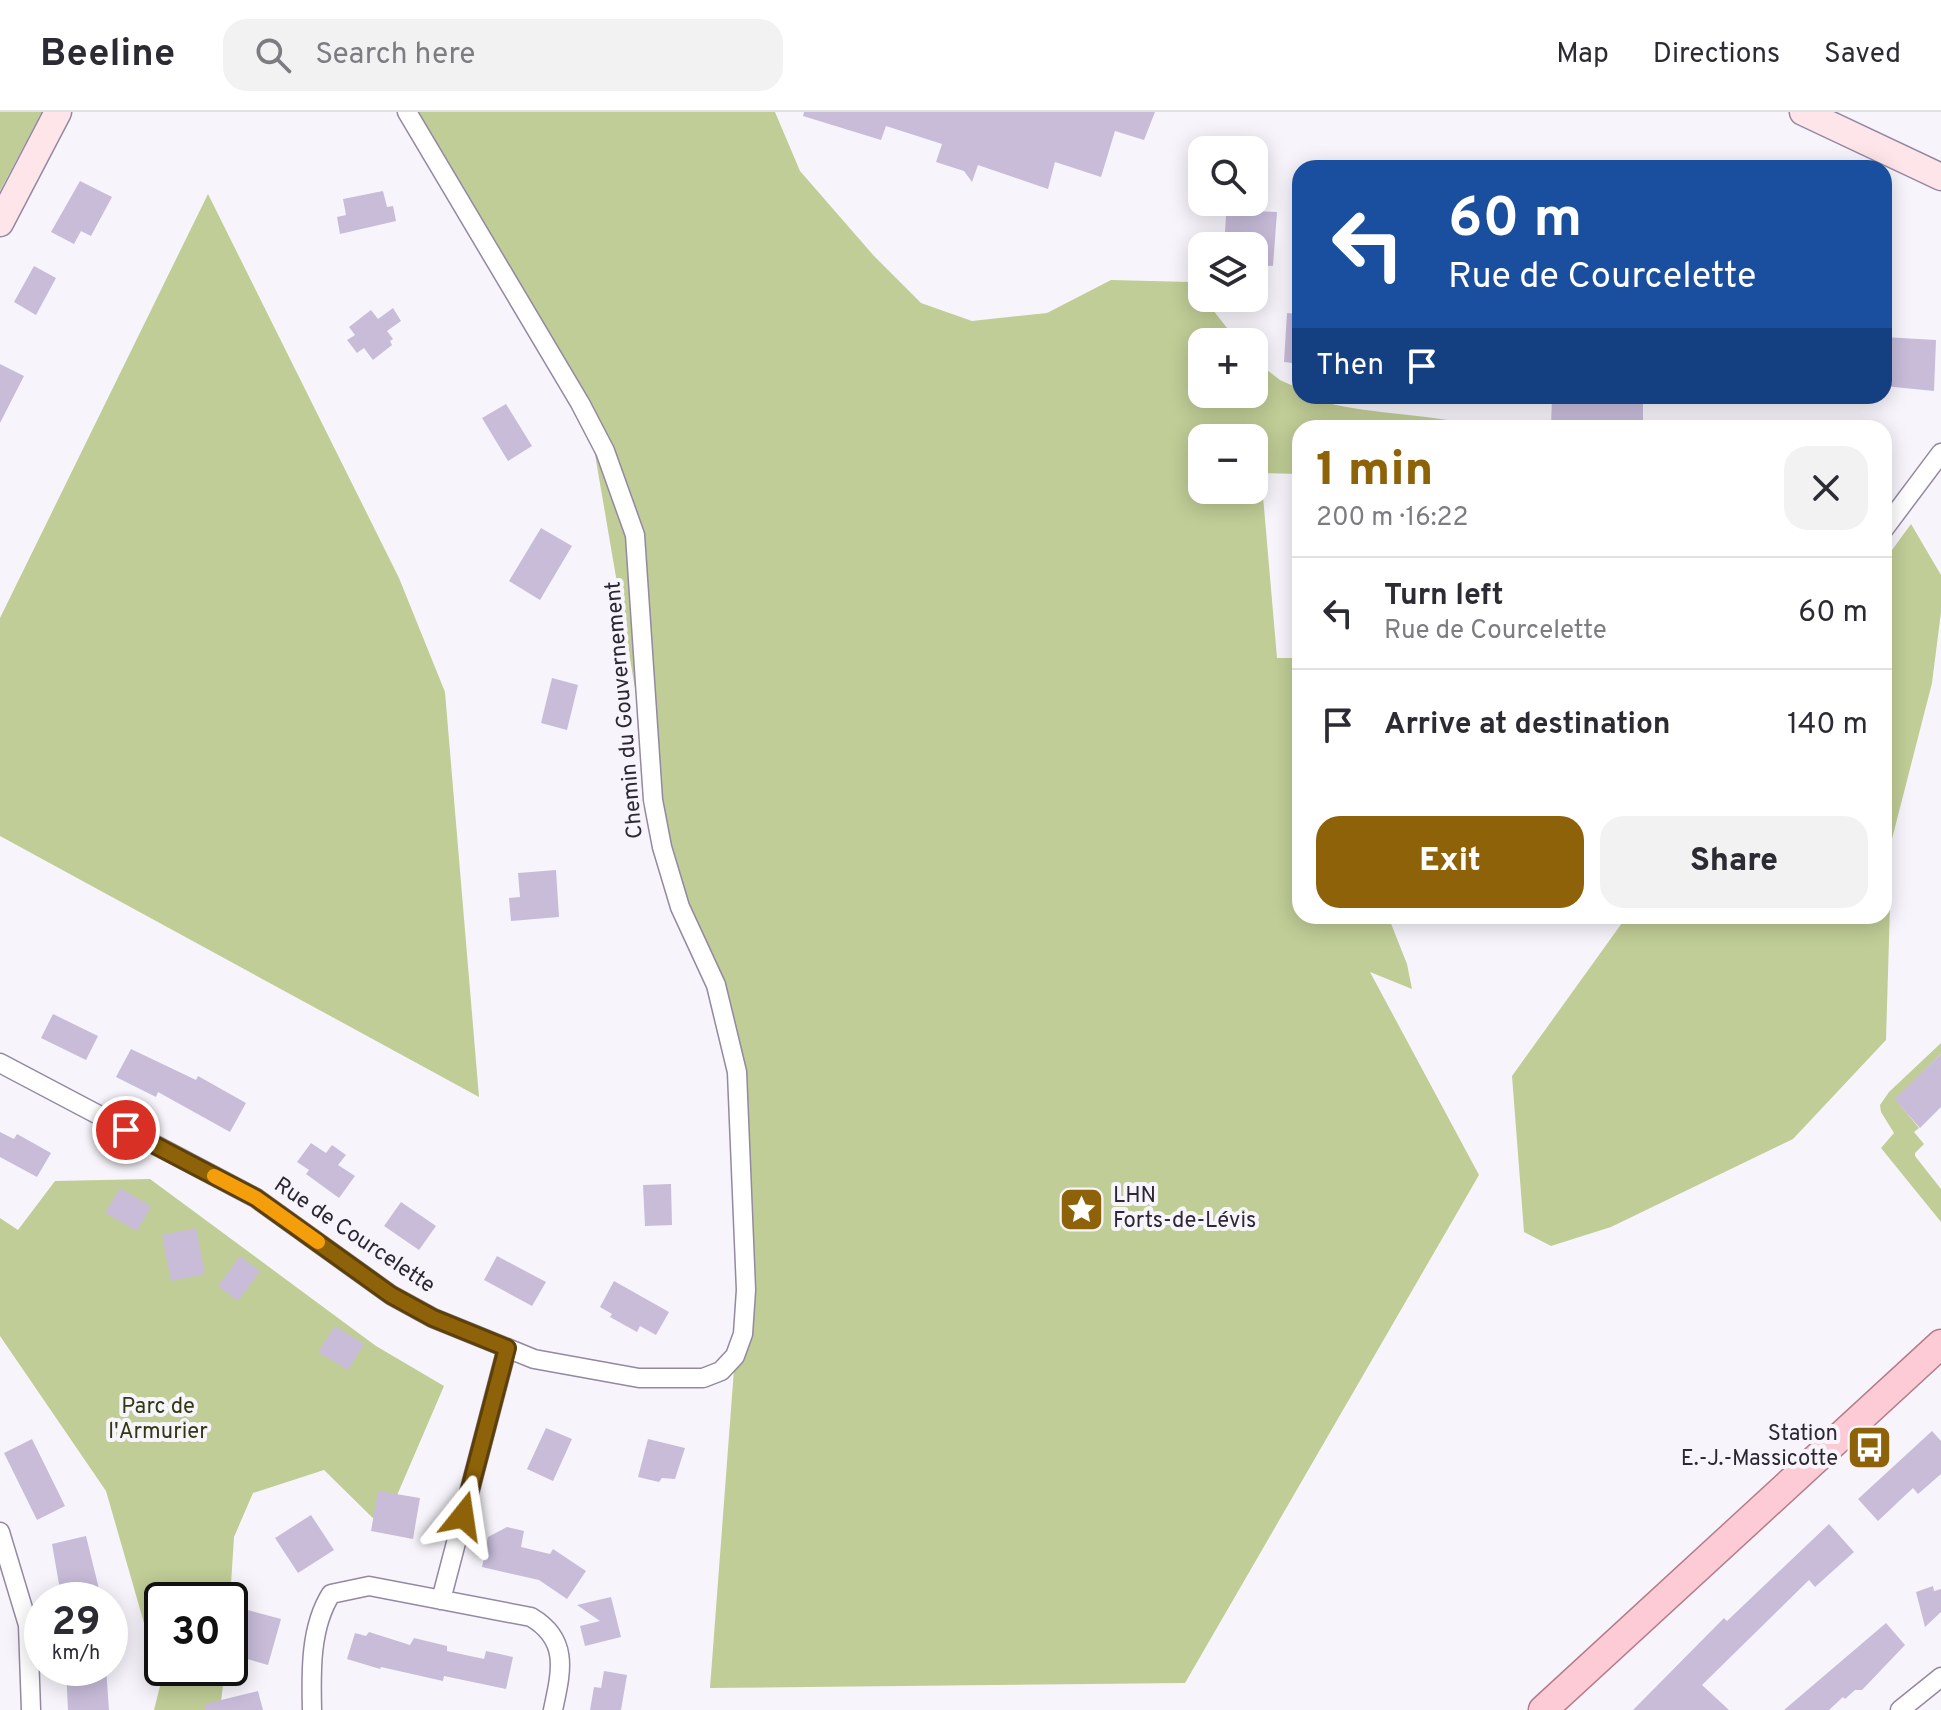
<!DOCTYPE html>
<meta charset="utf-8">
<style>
:root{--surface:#fff;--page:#f2f2f3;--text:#2b2b33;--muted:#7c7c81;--line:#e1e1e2;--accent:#8e6208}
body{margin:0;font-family:Overpass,sans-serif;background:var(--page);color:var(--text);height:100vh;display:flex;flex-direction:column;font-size:30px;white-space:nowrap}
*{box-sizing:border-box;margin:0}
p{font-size:26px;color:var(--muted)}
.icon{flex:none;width:44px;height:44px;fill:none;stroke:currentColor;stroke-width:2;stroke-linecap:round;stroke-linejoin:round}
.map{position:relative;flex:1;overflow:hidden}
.details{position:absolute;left:1292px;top:308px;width:600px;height:504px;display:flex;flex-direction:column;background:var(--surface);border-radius:24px;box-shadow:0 4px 20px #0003}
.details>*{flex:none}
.hud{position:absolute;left:1292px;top:48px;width:600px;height:244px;border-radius:24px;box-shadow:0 4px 20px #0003;background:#1a4fa0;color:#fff;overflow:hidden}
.buttons{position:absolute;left:1188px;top:24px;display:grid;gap:16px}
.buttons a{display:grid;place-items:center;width:80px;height:80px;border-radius:16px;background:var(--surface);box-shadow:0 4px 20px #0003;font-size:40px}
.speed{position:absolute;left:24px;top:1470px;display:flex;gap:16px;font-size:40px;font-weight:700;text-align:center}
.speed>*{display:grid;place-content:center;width:104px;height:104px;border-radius:50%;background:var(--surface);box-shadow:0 4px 20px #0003;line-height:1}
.speed small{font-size:20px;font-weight:400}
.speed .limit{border:4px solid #111;border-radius:12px;background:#fff;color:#111}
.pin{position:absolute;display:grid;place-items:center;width:68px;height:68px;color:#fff;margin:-34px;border:4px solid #fff;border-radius:50%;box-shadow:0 2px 8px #0007}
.me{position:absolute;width:88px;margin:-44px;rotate:15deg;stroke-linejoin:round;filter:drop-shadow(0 0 6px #0008)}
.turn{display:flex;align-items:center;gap:28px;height:168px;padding:0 24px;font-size:36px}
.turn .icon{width:104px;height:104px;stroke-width:2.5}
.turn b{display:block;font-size:56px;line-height:68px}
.then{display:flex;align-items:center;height:76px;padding:0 24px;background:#0003;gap:16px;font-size:30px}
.round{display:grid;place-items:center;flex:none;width:84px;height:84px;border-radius:24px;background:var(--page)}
.overview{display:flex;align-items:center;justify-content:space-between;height:136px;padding:0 24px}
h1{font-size:48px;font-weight:800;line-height:60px;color:var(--accent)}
.primary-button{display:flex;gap:16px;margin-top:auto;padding:16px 24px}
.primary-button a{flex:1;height:92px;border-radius:24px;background:var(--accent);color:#fff;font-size:32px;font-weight:800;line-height:92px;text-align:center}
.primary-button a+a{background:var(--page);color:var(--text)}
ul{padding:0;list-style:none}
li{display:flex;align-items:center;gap:24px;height:112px;padding:0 24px;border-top:2px solid var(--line)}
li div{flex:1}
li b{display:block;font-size:30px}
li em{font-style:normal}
header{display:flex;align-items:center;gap:48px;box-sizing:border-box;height:112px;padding:0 40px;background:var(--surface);border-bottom:2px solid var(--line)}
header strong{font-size:38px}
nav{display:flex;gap:44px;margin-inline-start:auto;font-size:28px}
.search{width:560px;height:72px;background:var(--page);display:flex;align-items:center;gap:20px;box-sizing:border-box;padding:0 28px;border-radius:24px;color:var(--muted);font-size:30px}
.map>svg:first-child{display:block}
</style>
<header>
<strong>Beeline</strong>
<div class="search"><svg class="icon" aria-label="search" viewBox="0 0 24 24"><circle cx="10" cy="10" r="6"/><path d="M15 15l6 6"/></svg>Search here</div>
<nav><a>Map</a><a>Directions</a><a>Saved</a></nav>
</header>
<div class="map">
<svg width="1941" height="1598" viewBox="0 0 1941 1598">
<rect width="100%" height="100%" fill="#f7f5fb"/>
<path fill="#c0cd96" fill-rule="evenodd" d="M 0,0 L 42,0 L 0,79 Z
M 402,0 L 775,0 L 800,59 L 874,144 L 921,191 L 972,209 L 1047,201 L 1111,168 L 1191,170 L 1238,230 L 1202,230 L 1202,282 L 1254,282 L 1254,248 L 1280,268 L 1300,277 L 1300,284 C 1314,284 1323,290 1336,293 C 1384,303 1433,302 1480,315 L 1300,316 L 1300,362 L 1261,361 L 1277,546 L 1300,546 L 1300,804 L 1388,804 L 1407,852 L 1412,877 L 1370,860 L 1479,1063 L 1185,1571 L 710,1576 L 735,1244 L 743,1222 L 737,960 L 680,795 L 643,623 L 591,319 ZM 1202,326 L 1254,326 L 1254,378 L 1202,378 Z
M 208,82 L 399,466 L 445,580 L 479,985 L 0,724 L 0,506 Z
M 1911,412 L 1941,463 L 1941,500 L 1932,571 L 1892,727 L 1886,928 L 1793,1027 L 1611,1115 L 1551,1134 L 1524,1120 L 1512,964 L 1627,804 L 1884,804 L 1884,449 Z
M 1941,931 L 1941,942 L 1895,987 L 1919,1016 L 1914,1020 L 1924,1032 L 1915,1041 L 1915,1044 L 1941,1077 L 1941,1110 L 1881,1036 L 1894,1021 L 1881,1000 L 1880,993 L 1889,980 Z
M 150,1067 L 376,1234 L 444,1274 L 383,1416 L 324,1358 L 253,1381 L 234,1425 L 230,1488 L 162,1488 L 162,1556 L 225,1556 L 220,1598 L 154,1598 L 161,1570 L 106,1379 L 0,1224 L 0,1106 L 18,1118 L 55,1069 Z"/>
<path fill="#c8bcd9" d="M 804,0 L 1155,0 L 1144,28 L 1115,19 L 1101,65 L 1055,50 L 1048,77 L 978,53 L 972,70 L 964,59 L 936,50 L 942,32 L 886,14 L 881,28 L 803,4 Z
M 80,69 L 112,85 L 91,124 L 81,119 L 74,132 L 51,120 Z
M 383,79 L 387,95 L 393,94 L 396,109 L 340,122 L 337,105 L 346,103 L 343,87 Z
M 1227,90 L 1251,91 L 1250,99 L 1277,100 L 1273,154 L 1254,153 L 1254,134 L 1224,134 Z
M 34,154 L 56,166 L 36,203 L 14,190 Z
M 393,196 L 401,209 L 387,219 L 393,227 L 390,229 L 392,233 L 373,248 L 364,236 L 357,241 L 347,228 L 355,223 L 349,215 L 371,198 L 378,207 Z
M 1287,201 L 1300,202 L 1300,252 L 1284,250 Z
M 1884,225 L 1936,228 L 1934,279 L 1884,274 Z
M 0,252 L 24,264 L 0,311 Z
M 1552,284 L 1643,284 L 1643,316 L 1551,316 Z
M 506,292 L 532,334 L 508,349 L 482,306 Z
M 541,416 L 572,434 L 540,488 L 509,469 Z
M 552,566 L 578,573 L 567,618 L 541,611 Z
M 556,758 L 559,805 L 511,809 L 509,786 L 520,785 L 518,761 Z
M 53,902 L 98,924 L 86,948 L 41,926 Z
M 131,937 L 196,968 L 198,964 L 246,991 L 230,1020 L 158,980 L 156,985 L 116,965 Z
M 1941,942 L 1941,995 L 1920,1016 L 1894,987 Z
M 0,1020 L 14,1027 L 17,1022 L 51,1041 L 37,1065 L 0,1045 Z
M 311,1031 L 326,1041 L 332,1033 L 346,1043 L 338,1053 L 355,1064 L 339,1086 L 306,1062 L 309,1058 L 297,1050 Z
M 671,1072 L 672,1113 L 645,1114 L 643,1073 Z
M 120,1076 L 151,1094 L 137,1119 L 105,1101 Z
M 401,1090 L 436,1114 L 419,1138 L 384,1114 Z
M 196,1116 L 205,1162 L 171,1169 L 162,1123 Z
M 240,1144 L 260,1159 L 238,1189 L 218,1174 Z
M 497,1144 L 546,1170 L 532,1194 L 484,1168 Z
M 614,1169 L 669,1200 L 656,1223 L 640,1214 L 637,1220 L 610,1205 L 612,1202 L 600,1195 Z
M 335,1214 L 364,1232 L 348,1258 L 318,1240 Z
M 546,1316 L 572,1327 L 553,1369 L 527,1357 Z
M 1932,1319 L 1941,1329 L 1941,1362 L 1918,1382 L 1913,1376 L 1878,1409 L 1858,1387 Z
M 32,1327 L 65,1394 L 37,1408 L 4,1341 Z
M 648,1327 L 685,1336 L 675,1367 L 662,1366 L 659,1370 L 638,1365 Z
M 378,1379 L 420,1386 L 413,1427 L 371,1419 Z
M 311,1403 L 334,1438 L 298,1461 L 275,1426 Z
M 1829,1412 L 1854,1440 L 1815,1475 L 1809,1468 L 1702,1573 L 1729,1598 L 1633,1598 L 1724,1506 L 1727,1509 Z
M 507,1415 L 524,1419 L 521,1435 L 550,1442 L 553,1437 L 586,1459 L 567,1487 L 539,1468 L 482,1455 L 488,1425 Z
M 86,1424 L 100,1481 L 66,1488 L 64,1477 L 60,1478 L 52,1432 Z
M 1933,1474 L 1934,1479 L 1941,1477 L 1941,1500 L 1925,1515 L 1916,1480 Z
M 611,1485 L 621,1525 L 585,1534 L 580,1514 L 600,1509 L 577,1493 Z
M 240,1496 L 281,1507 L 268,1553 L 230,1542 L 230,1530 Z
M 1886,1511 L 1905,1533 L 1862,1578 L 1855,1578 L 1845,1587 L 1843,1585 L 1829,1598 L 1784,1598 Z
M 369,1520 L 410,1533 L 414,1526 L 447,1534 L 447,1539 L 484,1547 L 486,1539 L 513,1545 L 506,1577 L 444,1564 L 443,1569 L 381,1555 L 380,1557 L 347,1547 L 355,1521 L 366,1524 Z
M 66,1556 L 106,1556 L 109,1598 L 68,1598 Z
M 604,1559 L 627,1563 L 621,1598 L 590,1598 L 594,1575 L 601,1576 Z
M 258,1579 L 263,1598 L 205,1598 L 205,1592 Z"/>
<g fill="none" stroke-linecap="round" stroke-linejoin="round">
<defs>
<path id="street" d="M 1884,417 L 1941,341
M 0,951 L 256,1086 L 391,1183 L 433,1206 L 475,1223 L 534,1247 L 639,1266 L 703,1266 L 721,1259 L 735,1244 L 743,1222 L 746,1178 L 737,960 L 716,873 L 680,795 L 662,735 L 653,688 L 635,423 L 605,339 L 580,291 L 407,0
M 0,1420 L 28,1513 L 31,1598
M 441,1488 L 507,1236
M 312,1598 C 311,1560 310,1515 331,1482 L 369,1474 L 531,1505 C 570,1528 561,1560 553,1598
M 1900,1598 L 1941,1565"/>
<path id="secondary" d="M 1803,0 L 1941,65
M 0,111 L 58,0"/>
<path id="primary" d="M 1543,1598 L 1941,1232"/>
</defs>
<use href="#street" stroke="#9488a3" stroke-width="21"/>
<use href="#secondary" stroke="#9488a3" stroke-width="29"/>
<use href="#primary" stroke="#b37c8a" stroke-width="31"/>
<use href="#street" stroke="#fff" stroke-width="18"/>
<use href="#secondary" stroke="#fee5ea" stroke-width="26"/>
<use href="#primary" stroke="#fdcbd5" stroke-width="28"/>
</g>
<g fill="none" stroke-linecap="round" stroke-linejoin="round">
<defs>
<path id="route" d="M 126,1018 L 256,1086 L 391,1183 L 433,1206 L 507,1236 L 463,1404"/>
</defs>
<use href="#route" stroke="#5c4005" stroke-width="20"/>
<use href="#route" stroke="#8e6208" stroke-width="14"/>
<path stroke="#f59e0b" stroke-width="14" d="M 214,1064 L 256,1086 L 318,1130"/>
</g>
<defs>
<symbol id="sight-square" viewBox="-11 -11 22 22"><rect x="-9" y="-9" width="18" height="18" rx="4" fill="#8e6208" stroke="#f7f5fb"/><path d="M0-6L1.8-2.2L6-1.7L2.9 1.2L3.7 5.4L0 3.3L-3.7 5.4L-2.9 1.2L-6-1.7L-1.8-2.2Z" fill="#fff"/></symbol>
<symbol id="bus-square" viewBox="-11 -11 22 22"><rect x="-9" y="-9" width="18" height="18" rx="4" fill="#8e6208" stroke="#f7f5fb"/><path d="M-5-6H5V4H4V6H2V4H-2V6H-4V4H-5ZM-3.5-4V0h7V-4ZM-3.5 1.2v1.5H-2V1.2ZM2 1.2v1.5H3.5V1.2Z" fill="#fff"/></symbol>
</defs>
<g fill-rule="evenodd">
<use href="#sight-square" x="1056" y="1072" width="51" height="51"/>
<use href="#bus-square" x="1844" y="1310" width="51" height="51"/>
</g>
<g text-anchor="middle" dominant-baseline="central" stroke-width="8" stroke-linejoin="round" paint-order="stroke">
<g font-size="22" fill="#2c2732" stroke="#f7f5fb">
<text transform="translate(625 598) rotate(-95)">Chemin du Gouvernement</text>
<text transform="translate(354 1124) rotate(34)">Rue de Courcelette</text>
</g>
<g font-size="22" fill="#2c2732" stroke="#f7f5fb" text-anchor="start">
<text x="1113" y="1084">LHN<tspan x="1113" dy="25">Forts-de-Lévis</tspan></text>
<text x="1838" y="1322" text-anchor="end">Station<tspan x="1838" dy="25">E.-J.-Massicotte</tspan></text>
</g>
<g font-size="22" fill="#313911" stroke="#f7f5fb">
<text x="158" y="1295">Parc de<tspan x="158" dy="25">l'Armurier</tspan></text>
</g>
</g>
</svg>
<div class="buttons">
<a><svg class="icon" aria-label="search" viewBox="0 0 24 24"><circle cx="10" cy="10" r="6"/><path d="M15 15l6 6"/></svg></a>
<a><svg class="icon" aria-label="layers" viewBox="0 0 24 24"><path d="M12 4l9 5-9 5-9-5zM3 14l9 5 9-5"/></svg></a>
<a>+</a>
<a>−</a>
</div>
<div class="speed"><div>29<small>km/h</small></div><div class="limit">30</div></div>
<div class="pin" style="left:126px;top:1018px;background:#d93025"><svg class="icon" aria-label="arrive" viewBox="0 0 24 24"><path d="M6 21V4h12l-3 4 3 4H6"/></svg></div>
<svg class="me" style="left:463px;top:1404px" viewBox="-20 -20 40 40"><path d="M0-17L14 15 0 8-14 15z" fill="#8e6208" stroke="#fff" stroke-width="4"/></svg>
<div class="hud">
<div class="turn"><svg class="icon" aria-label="left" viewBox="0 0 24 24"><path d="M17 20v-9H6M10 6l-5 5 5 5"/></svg><div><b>60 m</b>Rue de Courcelette</div></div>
<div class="then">Then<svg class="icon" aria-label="arrive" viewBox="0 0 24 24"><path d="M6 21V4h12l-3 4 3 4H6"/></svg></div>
</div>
<section class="details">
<div class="overview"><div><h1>1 min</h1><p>200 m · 16:22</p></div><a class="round"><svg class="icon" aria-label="close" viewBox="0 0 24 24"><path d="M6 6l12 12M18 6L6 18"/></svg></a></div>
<ul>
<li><svg class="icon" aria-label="left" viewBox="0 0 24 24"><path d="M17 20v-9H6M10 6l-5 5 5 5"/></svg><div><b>Turn left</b><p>Rue de Courcelette</p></div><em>60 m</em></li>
<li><svg class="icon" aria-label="arrive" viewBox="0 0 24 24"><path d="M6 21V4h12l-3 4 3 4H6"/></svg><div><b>Arrive at destination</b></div><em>140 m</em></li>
</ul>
<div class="primary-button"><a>Exit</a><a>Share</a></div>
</section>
</div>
